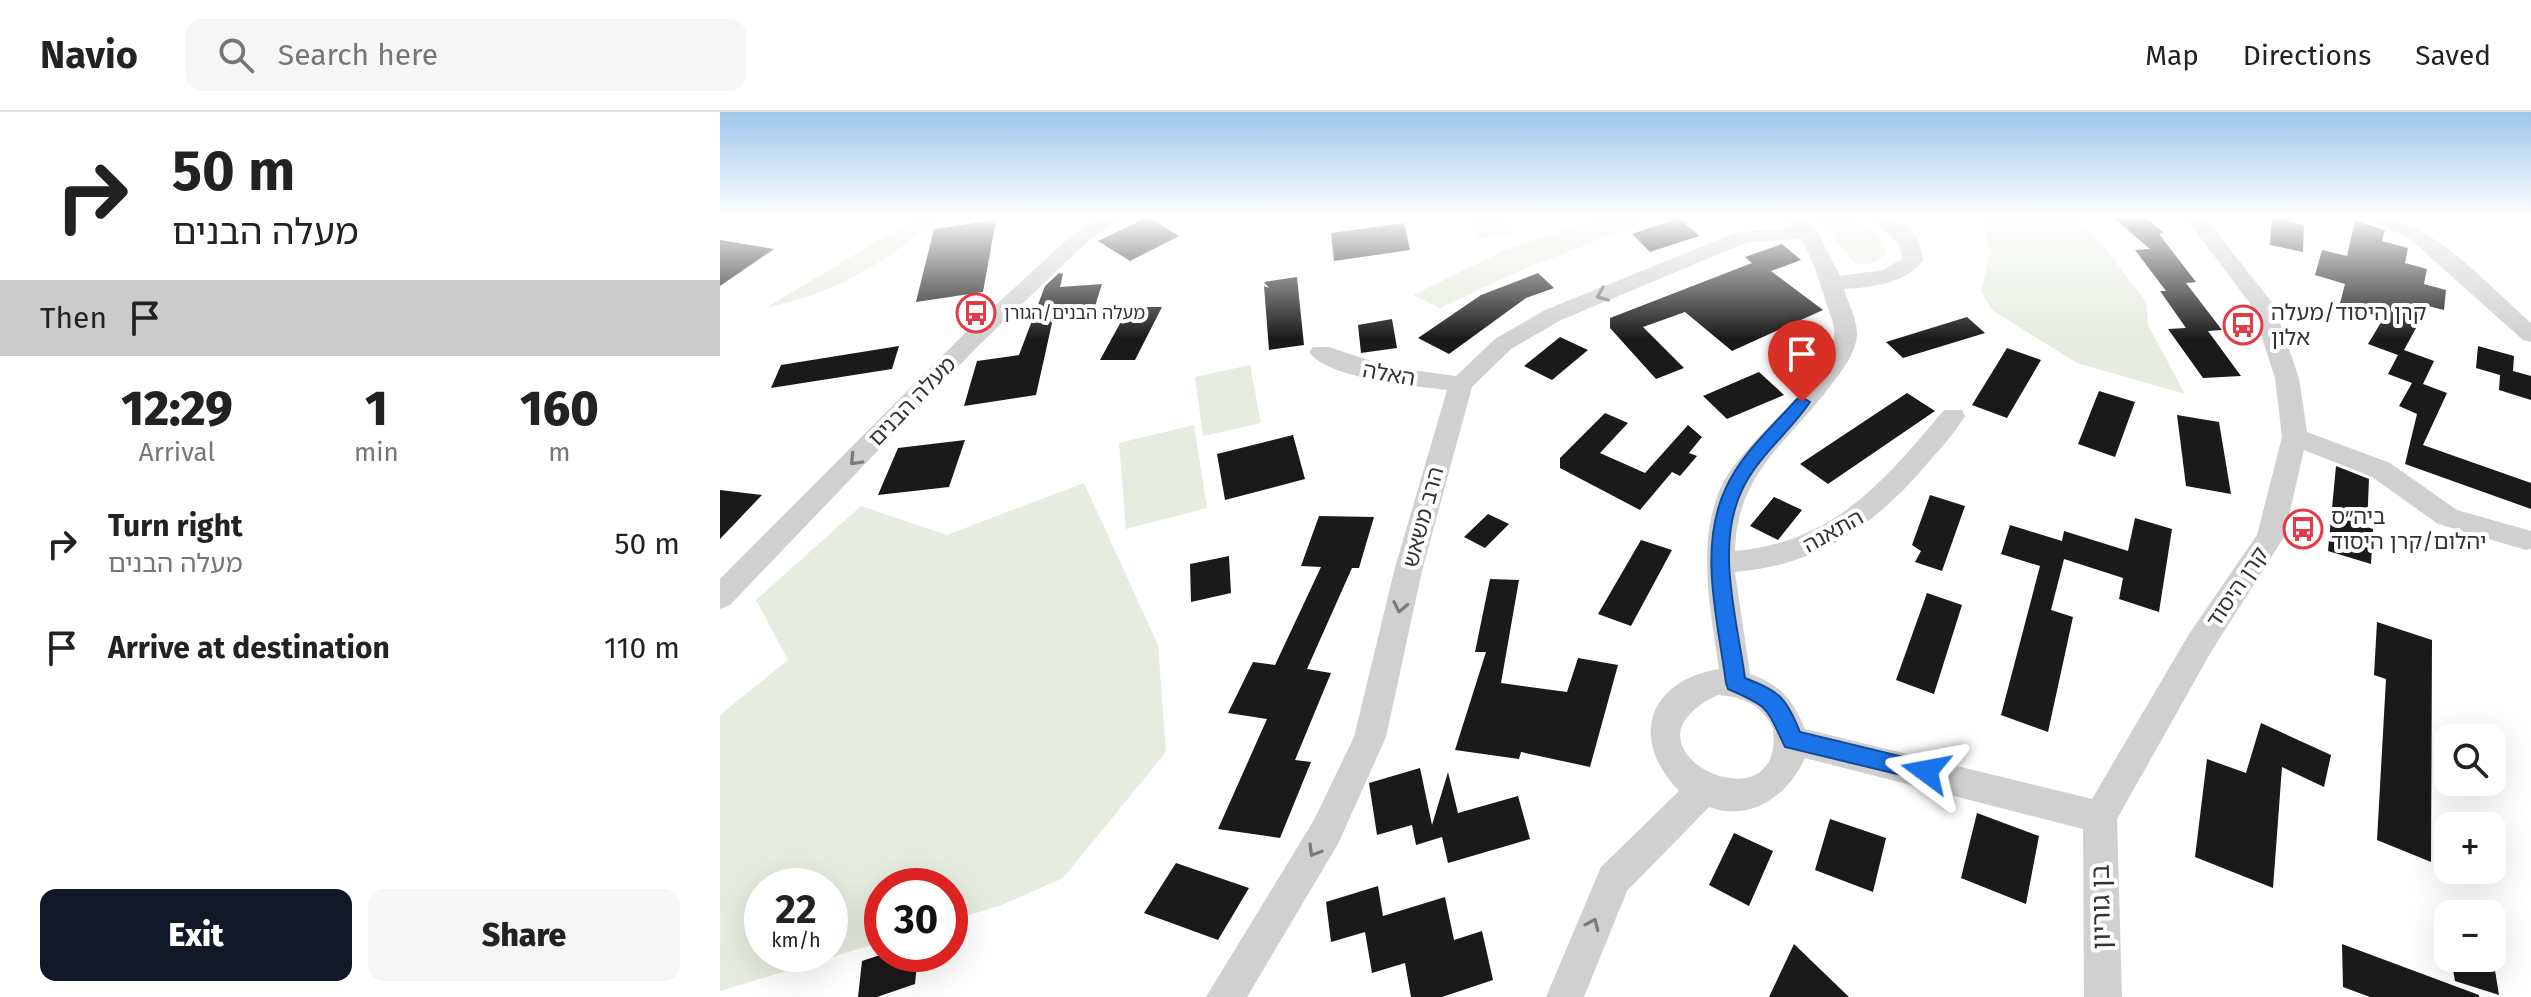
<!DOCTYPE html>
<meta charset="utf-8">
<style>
:root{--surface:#fff;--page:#f6f6f6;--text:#222;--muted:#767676;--line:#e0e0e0;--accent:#111827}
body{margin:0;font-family:"Fira Sans","Noto Sans Hebrew",sans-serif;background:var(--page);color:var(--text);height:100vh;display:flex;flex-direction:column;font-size:30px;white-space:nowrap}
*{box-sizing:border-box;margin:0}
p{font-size:26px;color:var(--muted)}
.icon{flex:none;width:44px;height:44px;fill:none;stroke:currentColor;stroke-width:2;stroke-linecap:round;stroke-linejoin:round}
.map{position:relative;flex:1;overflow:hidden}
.panel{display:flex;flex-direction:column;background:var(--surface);width:720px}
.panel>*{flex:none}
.banner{background:#fff;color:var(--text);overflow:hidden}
.buttons{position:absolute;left:1714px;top:612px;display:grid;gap:16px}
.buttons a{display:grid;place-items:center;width:72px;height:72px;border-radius:16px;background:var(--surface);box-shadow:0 8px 32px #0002;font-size:40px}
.speed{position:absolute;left:24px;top:756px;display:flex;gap:16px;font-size:40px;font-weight:700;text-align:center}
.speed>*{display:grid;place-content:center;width:104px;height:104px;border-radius:50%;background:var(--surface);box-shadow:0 8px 32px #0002;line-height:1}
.speed small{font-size:20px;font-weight:400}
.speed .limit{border:12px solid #d22;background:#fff;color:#111}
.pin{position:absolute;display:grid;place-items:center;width:68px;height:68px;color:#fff;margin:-82px -34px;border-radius:50% 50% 50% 0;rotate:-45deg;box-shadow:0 0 8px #0007}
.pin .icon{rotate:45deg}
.me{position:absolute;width:88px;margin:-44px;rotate:283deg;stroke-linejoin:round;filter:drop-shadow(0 0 6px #0008)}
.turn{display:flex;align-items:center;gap:28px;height:168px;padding:0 40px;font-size:36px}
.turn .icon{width:104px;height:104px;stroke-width:2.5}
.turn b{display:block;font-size:56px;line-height:68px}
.then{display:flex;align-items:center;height:76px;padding:0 40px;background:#0003;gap:16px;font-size:30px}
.eta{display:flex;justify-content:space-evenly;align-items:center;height:136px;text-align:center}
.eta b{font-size:48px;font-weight:800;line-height:56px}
.cta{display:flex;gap:16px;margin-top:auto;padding:16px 40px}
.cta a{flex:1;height:92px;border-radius:16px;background:var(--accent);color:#fff;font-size:32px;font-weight:800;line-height:92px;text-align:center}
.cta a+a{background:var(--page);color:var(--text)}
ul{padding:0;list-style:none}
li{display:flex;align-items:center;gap:24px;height:104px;padding:0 40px}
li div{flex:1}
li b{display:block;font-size:30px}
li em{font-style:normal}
header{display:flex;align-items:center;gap:48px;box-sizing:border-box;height:112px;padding:0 40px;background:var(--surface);border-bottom:2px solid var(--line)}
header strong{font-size:38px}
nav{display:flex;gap:44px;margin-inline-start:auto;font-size:28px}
.search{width:560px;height:72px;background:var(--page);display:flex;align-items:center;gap:20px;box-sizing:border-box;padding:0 28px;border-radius:16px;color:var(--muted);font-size:30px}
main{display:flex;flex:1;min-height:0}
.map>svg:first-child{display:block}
</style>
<header>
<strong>Navio</strong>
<div class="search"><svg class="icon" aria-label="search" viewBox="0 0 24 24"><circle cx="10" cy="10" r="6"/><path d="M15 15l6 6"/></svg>Search here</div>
<nav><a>Map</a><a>Directions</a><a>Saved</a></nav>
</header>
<main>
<section class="panel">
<div class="banner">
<div class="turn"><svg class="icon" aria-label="right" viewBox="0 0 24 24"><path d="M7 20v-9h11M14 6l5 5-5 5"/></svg><div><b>50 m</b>מעלה הבנים</div></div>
<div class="then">Then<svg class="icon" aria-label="arrive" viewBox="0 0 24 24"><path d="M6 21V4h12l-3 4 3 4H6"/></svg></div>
</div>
<div class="eta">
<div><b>12:29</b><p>Arrival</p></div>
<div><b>1</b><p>min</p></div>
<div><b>160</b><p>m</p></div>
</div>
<ul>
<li><svg class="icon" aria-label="right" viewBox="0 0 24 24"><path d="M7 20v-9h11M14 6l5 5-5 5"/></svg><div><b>Turn right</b><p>מעלה הבנים</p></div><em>50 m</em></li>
<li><svg class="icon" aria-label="arrive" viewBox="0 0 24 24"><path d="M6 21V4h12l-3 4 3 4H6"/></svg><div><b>Arrive at destination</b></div><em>110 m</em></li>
</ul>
<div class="cta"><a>Exit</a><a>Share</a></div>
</section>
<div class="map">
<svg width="1811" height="885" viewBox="0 0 1811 885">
<rect width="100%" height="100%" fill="#fff"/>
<path fill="#e6ecdf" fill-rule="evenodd" d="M 199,104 L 222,104 C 169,147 117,182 47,195 Z
M 750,104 L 786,104 L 793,122 L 757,127 Z
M 882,104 L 938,104 L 799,159 L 720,196 L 693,183 L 781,140 Z
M 1091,104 L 1135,104 L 1162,128 L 1166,141 C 1156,152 1149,154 1134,151 L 1113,124 Z
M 1260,104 L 1354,104 L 1386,137 L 1426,190 L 1428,213 L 1465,282 L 1357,251 L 1272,198 L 1261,179 L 1270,140 Z
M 530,253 L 541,311 L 483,324 L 475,265 Z
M 474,313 L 487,396 L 406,417 L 399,331 Z
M 364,371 L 438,533 L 446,640 L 343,766 L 279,794 L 230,809 L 230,774 L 162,774 L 162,830 L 0,879 L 0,603 L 68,548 L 36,488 L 141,394 L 227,423 ZM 42,774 L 110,774 L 110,842 L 42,842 Z"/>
<path fill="#1a1a1a" d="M 1391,104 L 1423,104 L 1444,121 L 1439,122 L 1476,170 L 1466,171 L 1502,218 L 1488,219 L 1521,264 L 1483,266 L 1448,217 L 1466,216 L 1440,179 L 1446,179 L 1415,138 L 1430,137 Z
M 1552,104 L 1572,104 L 1571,110 L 1584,113 L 1583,140 L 1550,133 Z
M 428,105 L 459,124 L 410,149 L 378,129 Z
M 959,106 L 979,124 L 930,140 L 912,122 Z
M 276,108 L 263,180 L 196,190 L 214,117 Z
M 1635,109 L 1665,118 L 1662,129 L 1688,136 L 1685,151 L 1707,157 L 1704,172 L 1726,178 L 1724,198 L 1708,194 L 1684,238 L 1714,249 L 1703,272 L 1727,281 L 1703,333 L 1811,371 L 1811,397 L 1685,352 L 1697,302 L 1679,294 L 1692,271 L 1668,262 L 1678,243 L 1648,232 L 1663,207 L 1619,195 L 1625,172 L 1595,163 L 1602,138 L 1627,144 Z
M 684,111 L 690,138 L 614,149 L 611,121 Z
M 0,128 L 54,137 L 0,174 Z
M 1062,132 L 1081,148 L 1051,159 L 1103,198 L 1012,239 L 965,200 L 923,215 L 964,256 L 936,267 L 890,216 L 890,206 L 1032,151 L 1025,145 Z
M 339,161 L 343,162 L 340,175 L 382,172 L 371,207 L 332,211 L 316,283 L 244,294 L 257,249 L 299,243 L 325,174 Z
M 818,161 L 834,176 L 806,186 L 729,242 L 698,226 L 761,183 Z
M 577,165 L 584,233 L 549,238 L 544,174 L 549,176 L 544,170 Z
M 409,195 L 442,195 L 415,248 L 380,248 Z
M 1247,205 L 1265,221 L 1183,246 L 1166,230 Z
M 672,207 L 677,236 L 641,241 L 638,213 Z
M 840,225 L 868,238 L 832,268 L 804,254 Z
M 179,234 L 172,257 L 51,276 L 61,253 Z
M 1758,234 L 1794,244 L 1793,259 L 1811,264 L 1811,288 L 1779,278 L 1780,263 L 1756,256 Z
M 1287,236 L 1321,248 L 1287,306 L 1252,293 Z
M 1039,260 L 1064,283 L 1007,307 L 983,284 Z
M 1379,279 L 1415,290 L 1395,345 L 1358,332 Z
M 1187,281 L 1215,299 L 1108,372 L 1080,352 Z
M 885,301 L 908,311 L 880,341 L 925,361 L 968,313 L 982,325 L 969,341 L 977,344 L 960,364 L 952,360 L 920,398 L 840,356 L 840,346 Z
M 1457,303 L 1499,310 L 1511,382 L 1466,374 Z
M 573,323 L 585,367 L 505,388 L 497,342 Z
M 245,328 L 229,375 L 158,383 L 178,336 Z
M 1616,354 L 1649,367 L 1647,415 L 1653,417 L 1651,452 L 1608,439 Z
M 0,378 L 42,383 L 0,427 Z
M 1210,383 L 1245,394 L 1222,459 L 1195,450 L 1201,439 L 1192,433 Z
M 1054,385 L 1082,398 L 1058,428 L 1030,414 Z
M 768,402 L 789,412 L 765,436 L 744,425 Z
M 599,404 L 654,405 L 639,456 L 632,456 L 587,557 L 611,561 L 575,648 L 591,650 L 560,726 L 498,717 L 547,607 L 508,601 L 533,550 L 555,553 L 601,455 L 581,454 Z
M 1415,406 L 1452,417 L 1439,500 L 1399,487 L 1403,466 L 1344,447 L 1331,498 L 1353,505 L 1328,620 L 1281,603 L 1320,454 L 1281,442 L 1290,413 L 1342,429 L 1344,419 L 1408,439 Z
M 921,428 L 952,438 L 911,514 L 878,502 Z
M 509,444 L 511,481 L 471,490 L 470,452 Z
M 770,467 L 799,468 L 781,571 L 847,580 L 858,546 L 898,553 L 870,655 L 801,640 L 799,647 L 735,638 L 766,540 L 755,540 Z
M 1207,481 L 1242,493 L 1214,582 L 1176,568 Z
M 1657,510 L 1712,528 L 1711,750 L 1657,728 L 1666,567 L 1654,563 Z
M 1541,611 L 1611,643 L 1604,675 L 1562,655 L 1553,776 L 1475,745 L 1487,647 L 1526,661 Z
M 700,656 L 712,713 L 728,660 L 738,701 L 798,684 L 810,727 L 728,751 L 722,725 L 696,733 L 692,713 L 657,723 L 649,671 Z
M 1257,701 L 1319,724 L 1306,792 L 1241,766 Z
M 1110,707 L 1166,726 L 1153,780 L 1095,758 Z
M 1014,721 L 1053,739 L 1029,794 L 989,773 Z
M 456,751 L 529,776 L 498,828 L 424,801 Z
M 658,774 L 663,804 L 725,785 L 734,828 L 762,819 L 773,868 L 722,885 L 691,885 L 685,851 L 652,861 L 645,820 L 611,830 L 606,790 Z
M 1074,832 L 1129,885 L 1049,885 Z
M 1622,832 L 1759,883 L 1759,885 L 1650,885 L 1623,875 Z
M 163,842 L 198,842 L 195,872 L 157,885 L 138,885 L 142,849 Z
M 1731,846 L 1773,846 L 1779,883 L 1735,869 Z"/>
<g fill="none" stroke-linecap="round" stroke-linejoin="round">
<path fill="#d0d0d0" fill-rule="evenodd" d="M 382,104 L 405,104 L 366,131 L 258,234 L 10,493 L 0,497 L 0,467 L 242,224 L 352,123 Z
M 1067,104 L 1084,104 L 1098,121 L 1120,164 L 1163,158 L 1182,147 C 1182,125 1160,119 1149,104 C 1176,104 1203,118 1203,148 C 1186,172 1152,175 1124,177 C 1128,191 1138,209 1137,224 C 1135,242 1122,259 1111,273 C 1068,331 1017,360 1015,439 C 1115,430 1163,370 1224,298 L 1242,298 L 1245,304 C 1235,321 1220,337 1207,352 C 1154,414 1098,453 1015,460 L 1030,562 C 1060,572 1073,588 1085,617 L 1372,687 L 1469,522 L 1537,423 L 1562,325 L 1555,266 L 1532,194 L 1464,104 L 1484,104 L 1554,193 L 1579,266 L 1587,320 L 1670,351 L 1737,398 L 1811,419 L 1811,437 L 1806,438 L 1718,412 L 1652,365 L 1584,338 L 1564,425 L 1491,540 L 1397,707 L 1402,885 L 1364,885 L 1363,717 L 1085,646 C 1069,682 1032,711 989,695 L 907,779 L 864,885 L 826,885 L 881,755 L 959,679 C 909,628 927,569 999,557 C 991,499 977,439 998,382 C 1019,327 1106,277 1114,225 C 1116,213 1109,201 1106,190 C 1099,168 1093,147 1081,127 L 1028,130 L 841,208 L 791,237 L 752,275 L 702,459 L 666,625 L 618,732 L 527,885 L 486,885 L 594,708 L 634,625 L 674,459 L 727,278 C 696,274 608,267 589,240 L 593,235 L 609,235 L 669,255 L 736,264 L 775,227 L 825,198 L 1018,120 L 1072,116 ZM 998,583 C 1023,585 1043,593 1053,617 C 1066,722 884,636 998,583 Z
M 1643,104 C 1705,99 1766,172 1811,211 L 1811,230 L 1803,228 L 1690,127 Z"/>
</g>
<defs><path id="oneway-chevron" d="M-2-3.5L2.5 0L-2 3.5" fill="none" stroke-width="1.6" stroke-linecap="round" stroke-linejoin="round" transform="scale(2)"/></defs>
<g stroke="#7a7a7a">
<use href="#oneway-chevron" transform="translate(882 183) rotate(158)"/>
<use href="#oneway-chevron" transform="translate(135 348) rotate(134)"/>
<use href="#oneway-chevron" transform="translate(680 495) rotate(102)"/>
<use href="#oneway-chevron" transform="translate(594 739) rotate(121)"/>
<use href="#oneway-chevron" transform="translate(873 812) rotate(-66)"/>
</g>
<linearGradient id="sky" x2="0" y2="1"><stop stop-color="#9ec6ea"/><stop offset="0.46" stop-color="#fff"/><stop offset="1" stop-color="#fff" stop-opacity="0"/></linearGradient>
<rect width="1811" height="227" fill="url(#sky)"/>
<path fill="#1a73e8" stroke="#114b97" stroke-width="2" d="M 1082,285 L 1090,290 C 1069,321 1038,344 1022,378 C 995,434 1017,507 1025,566 C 1060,580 1066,585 1080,620 L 1213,652 L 1216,659 L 1213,666 L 1206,669 L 1065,635 C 1046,595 1050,595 1008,577 L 1006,571 C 998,509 978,437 1005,378 C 1020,343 1052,315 1077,287 Z"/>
<defs>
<symbol id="bus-ring" viewBox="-11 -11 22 22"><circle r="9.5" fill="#fff" stroke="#e63946" stroke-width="1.5"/><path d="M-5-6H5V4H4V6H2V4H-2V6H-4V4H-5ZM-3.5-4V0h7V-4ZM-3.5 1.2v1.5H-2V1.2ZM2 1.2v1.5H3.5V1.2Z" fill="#e63946"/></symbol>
</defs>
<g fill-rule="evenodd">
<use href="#bus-ring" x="234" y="179" width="44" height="44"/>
<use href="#bus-ring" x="1501" y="191" width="44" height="44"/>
<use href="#bus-ring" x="1561" y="395" width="44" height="44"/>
</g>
<g text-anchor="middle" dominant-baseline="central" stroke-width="8" stroke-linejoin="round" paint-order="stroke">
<g font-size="18" fill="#333" stroke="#fff" text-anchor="start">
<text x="284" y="201">מעלה הבנים/הגורן</text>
</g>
<g font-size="22" fill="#333" stroke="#fff" text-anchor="start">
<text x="1551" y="200">קרן היסוד/מעלה<tspan x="1551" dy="25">אלון</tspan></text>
<text x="1611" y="404">ביה״ס<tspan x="1611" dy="25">יהלום/קרן היסוד</tspan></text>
</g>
<g font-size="22" fill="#333" stroke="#fff">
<text transform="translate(669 262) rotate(10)">האלה</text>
<text transform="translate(192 289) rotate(-46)">מעלה הבנים</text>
<text transform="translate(703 405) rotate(-75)">הרב משאש</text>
<text transform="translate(1113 419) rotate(-29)">התאנה</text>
<text transform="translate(1517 475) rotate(-56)">קרן היסוד</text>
</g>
<g font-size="26" fill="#333" stroke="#fff">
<text transform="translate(1381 795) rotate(-91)">בן גוריון</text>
</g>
</g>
</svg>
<div class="buttons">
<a><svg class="icon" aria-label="search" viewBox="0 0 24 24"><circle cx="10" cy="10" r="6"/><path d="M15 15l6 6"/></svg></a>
<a>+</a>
<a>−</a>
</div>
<div class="speed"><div>22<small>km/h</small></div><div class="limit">30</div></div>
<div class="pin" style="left:1082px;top:290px;background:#d93025"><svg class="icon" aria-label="arrive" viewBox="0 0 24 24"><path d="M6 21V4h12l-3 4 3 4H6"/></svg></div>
<svg class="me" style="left:1206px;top:659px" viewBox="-20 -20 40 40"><path d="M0-17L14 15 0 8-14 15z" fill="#1a73e8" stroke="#fff" stroke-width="4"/></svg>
</div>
</main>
